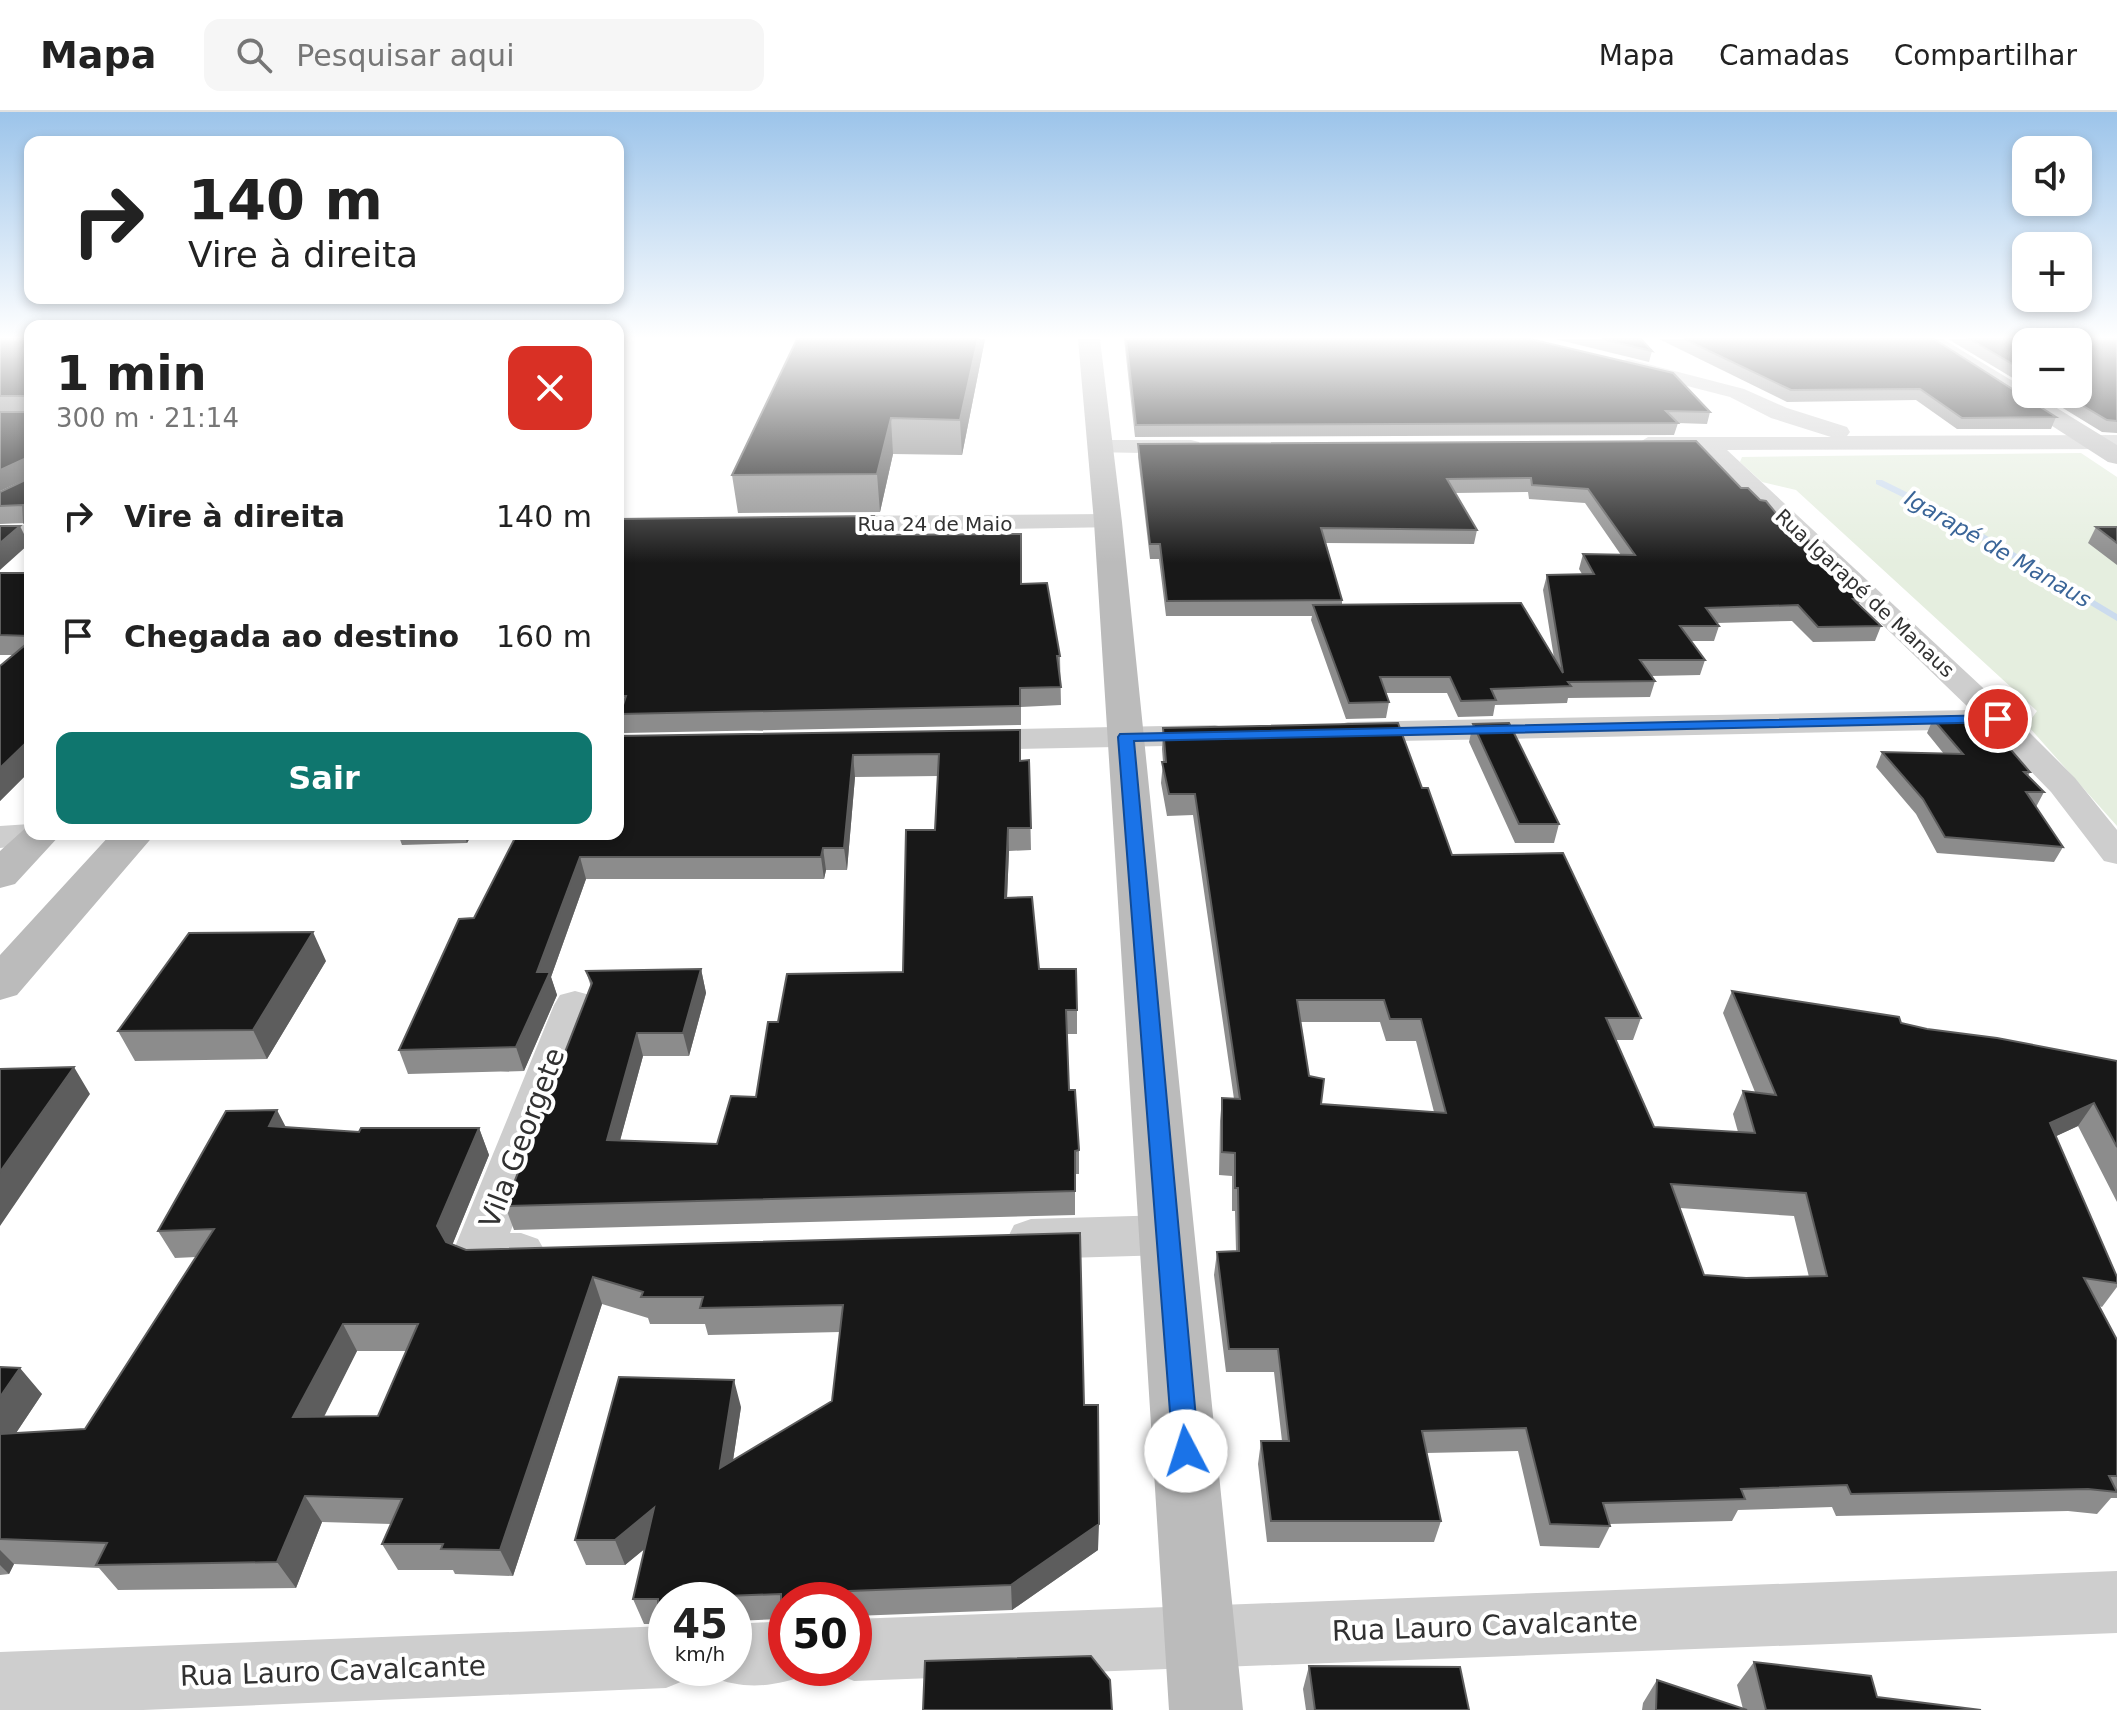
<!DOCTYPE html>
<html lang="pt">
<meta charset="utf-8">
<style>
:root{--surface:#fff;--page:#f6f6f6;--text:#222;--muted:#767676;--line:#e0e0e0;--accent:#0f766e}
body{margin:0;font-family:"DejaVu Sans",sans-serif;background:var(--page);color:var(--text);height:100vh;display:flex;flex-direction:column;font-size:30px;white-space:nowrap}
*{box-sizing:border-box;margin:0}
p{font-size:26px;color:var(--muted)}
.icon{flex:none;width:44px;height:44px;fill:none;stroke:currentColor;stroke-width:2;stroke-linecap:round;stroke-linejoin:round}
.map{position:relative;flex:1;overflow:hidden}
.details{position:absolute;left:24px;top:208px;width:600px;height:520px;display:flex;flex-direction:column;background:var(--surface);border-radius:16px;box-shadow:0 4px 12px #0003}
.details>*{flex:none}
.top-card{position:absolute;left:24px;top:24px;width:600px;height:168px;border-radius:16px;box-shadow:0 4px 12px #0003;background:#fff;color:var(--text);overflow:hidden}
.tools{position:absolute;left:2012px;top:24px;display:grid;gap:16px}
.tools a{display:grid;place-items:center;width:80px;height:80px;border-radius:16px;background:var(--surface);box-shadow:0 4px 12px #0003;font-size:40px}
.speed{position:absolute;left:648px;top:1470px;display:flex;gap:16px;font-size:40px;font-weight:700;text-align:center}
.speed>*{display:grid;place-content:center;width:104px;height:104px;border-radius:50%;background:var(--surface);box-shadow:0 4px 12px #0003;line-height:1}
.speed small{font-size:20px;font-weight:400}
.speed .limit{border:12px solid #d22;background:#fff;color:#111}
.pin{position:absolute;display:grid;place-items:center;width:68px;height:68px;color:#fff;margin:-34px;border:4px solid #fff;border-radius:50%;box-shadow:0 2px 8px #0007}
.me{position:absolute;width:88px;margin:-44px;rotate:355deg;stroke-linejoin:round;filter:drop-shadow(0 0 6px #0008)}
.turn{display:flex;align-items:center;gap:28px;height:168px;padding:0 32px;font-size:36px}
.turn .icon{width:104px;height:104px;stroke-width:2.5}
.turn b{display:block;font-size:56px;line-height:68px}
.round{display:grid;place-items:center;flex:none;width:84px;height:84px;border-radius:16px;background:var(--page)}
.headline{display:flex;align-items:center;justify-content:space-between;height:136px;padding:0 32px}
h1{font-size:48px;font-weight:600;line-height:60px}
.cta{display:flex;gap:16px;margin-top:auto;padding:16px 32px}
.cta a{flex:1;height:92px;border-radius:16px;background:var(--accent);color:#fff;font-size:32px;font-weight:600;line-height:92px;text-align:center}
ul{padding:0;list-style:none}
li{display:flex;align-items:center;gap:24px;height:120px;padding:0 32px}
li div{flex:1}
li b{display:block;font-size:30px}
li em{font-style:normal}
header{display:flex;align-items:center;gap:48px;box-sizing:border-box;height:112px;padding:0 40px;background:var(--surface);border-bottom:2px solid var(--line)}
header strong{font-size:38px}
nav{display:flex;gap:44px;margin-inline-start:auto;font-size:28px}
.search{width:560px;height:72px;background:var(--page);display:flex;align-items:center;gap:20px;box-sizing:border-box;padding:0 28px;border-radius:16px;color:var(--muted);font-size:30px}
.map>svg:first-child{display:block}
</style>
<header>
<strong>Mapa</strong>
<div class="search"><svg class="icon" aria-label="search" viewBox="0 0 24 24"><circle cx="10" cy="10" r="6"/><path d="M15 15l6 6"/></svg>Pesquisar aqui</div>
<nav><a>Mapa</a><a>Camadas</a><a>Compartilhar</a></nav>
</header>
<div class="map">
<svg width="2117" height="1598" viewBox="0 0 2117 1598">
<rect width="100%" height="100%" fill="#fff"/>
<path fill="#e5eedf" d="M 2081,341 L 2117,365 L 2117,714 L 2027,613 L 2037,599 L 1796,378 L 1762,370 L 1740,350 L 1742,345 Z"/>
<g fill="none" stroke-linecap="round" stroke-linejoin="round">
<path fill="#cbdbee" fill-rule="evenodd" d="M 1876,368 L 1882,368 L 1947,400 L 2117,502 L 2117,509 L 1941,404 L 1876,372 Z"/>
<path fill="#cecece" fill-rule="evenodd" d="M 1628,247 L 1744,277 L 1787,296 L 1847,315 L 1850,320 L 1847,324 L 2117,323 L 2117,337 L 1727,338 L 2009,600 L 2075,666 L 2117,718 L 2117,752 L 2104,749 L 2051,680 L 1990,617 L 1348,630 L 1337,627 L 1332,620 L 1337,613 L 1348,610 L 1971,598 L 1701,338 L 1648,339 L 1637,332 L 1648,325 L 1831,325 L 1771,306 L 1730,285 L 1621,257 L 1618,253 L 1621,249 Z
M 1101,328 L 1191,328 L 1199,330 L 1202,335 L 1199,340 L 1191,342 L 1093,340 L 1090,335 L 1093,330 Z
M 1108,402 L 1117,405 L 1121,410 L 1117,415 L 825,420 L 816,417 L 812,412 L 816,407 L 825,404 Z
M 30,413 L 30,429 L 0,430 L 0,414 Z
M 1215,613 L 1226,616 L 1231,623 L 1226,630 L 1215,633 L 969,638 L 958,635 L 953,628 L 958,621 L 969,618 Z
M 30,712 L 30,722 L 57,722 L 52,730 L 0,736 L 0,714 Z
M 575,879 L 590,883 L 596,893 L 510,1121 L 521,1121 L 538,1127 L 546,1141 L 538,1155 C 513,1164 485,1165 460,1156 L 452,1142 L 554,893 L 560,883 Z
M 1168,1103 L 1185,1109 L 1192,1123 L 1185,1137 L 1168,1143 L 1031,1147 L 1014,1141 L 1007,1127 L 1014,1113 L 1031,1107 Z
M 2117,1459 L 2117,1521 L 854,1569 L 832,1560 L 830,1556 L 854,1556 L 854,1507 Z
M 786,1509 L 786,1556 L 811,1556 L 808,1562 C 777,1575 743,1578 712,1565 L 708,1556 L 734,1556 L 734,1512 Z
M 666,1514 L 666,1556 L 693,1556 L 688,1567 L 666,1576 L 143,1598 L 0,1598 L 0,1540 Z"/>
<path fill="#bbb" fill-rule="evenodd" d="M 1078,227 L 1100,227 L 1122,410 L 1243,1598 L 1169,1598 L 1094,410 Z
M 1917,227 L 1943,227 L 2026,277 L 2026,282 L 2034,282 L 2117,333 L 2117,352 L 2108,350 Z
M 30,712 L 30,722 L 61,722 L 15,772 L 0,776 L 0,739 Z
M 111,722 L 155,722 L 17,883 L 0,888 L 0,843 Z"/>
</g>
<path fill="#8c8c8c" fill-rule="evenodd" d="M 0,227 L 30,227 L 30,422 L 24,411 L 0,412 L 0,380 L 23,368 L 0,379 Z
M 797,227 L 985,227 L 962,343 L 893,342 L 880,400 L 738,401 L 732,363 Z
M 1124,227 L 1530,227 L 1710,300 L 1707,312 L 1678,311 L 1674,323 L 1135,325 Z
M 1555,227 L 1641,227 L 1652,239 L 1649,250 Z
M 1659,227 L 1934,227 L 2056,305 L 2051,317 L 1957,317 L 1916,288 L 1787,290 Z
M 1948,227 L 2117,227 L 2117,321 L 2102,320 L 2040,282 L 2078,282 L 2026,230 L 2026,274 Z
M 1138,332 L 1741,376 L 1794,423 L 1861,486 L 1859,492 L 1881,514 L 1875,529 L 1813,530 L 1792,509 L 1717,511 L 1719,514 L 1714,529 L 1691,529 L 1705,548 L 1700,563 L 1651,564 L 1655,569 L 1650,585 L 1568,586 L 1567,591 L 1495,593 L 1493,604 L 1458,605 L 1447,581 L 1386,581 L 1389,590 L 1386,606 L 1346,607 L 1311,508 L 1312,504 L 1166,504 L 1159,447 L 1150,447 L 1138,345 ZM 1528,380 L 1529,387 L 1585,391 L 1621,443 L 1583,442 L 1579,457 L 1582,462 L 1547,463 L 1543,478 L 1554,546 L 1342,493 L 1342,488 L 1326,431 L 1474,432 L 1477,418 L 1455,381 Z
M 874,404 L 875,423 L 1021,472 L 1060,544 L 1061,593 L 1021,595 L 1021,613 L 624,621 L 620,603 L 618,603 L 618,407 Z
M 2096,415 L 2117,415 L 2117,453 L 2088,431 Z
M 0,461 L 30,461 L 30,659 L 0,689 L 0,554 L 14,543 L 0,543 Z
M 1933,607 L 2030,660 L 2028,664 L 2044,680 L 2036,695 L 2063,735 L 2054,750 L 1937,741 L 1916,702 L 1876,655 L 1882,640 L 1944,642 L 1927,621 Z
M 1473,612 L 1559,712 L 1554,731 L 1515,731 L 1469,630 Z
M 1163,616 L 1422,676 L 1452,743 L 1641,906 L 1633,928 L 1616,928 L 1654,1015 L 1738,1020 L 1733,1002 L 1743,979 L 1755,980 L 1723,901 L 1732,879 L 1901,911 L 1927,917 L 2117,949 L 2117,1090 L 2078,1014 L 2056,1024 L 2117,1165 L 2117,1175 L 2102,1195 L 2099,1194 L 2117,1228 L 2117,1386 L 2111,1386 L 2097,1402 L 2068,1399 L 1836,1404 L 1832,1395 L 1738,1398 L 1732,1409 L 1609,1412 L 1610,1414 L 1599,1436 L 1540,1434 L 1518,1339 L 1426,1341 L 1441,1409 L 1434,1430 L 1267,1430 L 1258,1352 L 1261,1329 L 1282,1329 L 1274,1260 L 1226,1260 L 1214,1163 L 1217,1140 L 1236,1139 L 1235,1099 L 1232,1099 L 1232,1064 L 1219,1063 L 1220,1009 L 1222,986 L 1234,987 L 1193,703 L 1167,704 L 1161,671 L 1163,650 L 1162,637 ZM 1301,910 L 1380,910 L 1386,929 L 1416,929 L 1434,1000 L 1321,992 L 1309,964 ZM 1680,1096 L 1794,1104 L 1809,1165 L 1746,1166 L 1704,1163 Z
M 1020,618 L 1020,649 L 1029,648 L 1031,738 L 1009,739 L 1007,786 L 1039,857 L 1077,898 L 1077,922 L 1067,922 L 1069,978 L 1079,1038 L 1079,1062 L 1075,1062 L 1075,1103 L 514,1118 L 505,1094 L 591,875 L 586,859 L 701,857 L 706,881 L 689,944 L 643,944 L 620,1028 L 717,1032 L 756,985 L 778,910 L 903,860 L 935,718 L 938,664 L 855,665 L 847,758 L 826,758 L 824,767 L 586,767 L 551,865 L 557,883 L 524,959 L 408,962 L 399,938 L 474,806 L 618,722 L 618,624 Z
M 398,722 L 472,722 L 467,731 L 402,733 Z
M 326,849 L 267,947 L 135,949 L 118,919 Z
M 286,1015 L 359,1020 L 479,1016 L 489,1043 L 452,1133 L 466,1138 L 1080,1121 L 1084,1293 L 1098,1438 L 1012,1498 L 854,1504 L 854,1488 L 786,1488 L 786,1542 L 782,1528 L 782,1507 L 734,1509 L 734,1488 L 666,1488 L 666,1545 L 659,1528 L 659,1512 L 644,1512 L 633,1487 L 644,1437 L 625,1453 L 586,1453 L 575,1428 L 741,1295 L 733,1348 L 832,1289 L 840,1220 L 708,1223 L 705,1212 L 650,1212 L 648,1206 L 602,1192 L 513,1464 L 455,1462 L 453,1458 L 398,1458 L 382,1432 L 391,1412 L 322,1410 L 296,1476 L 118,1478 L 99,1456 L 14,1452 L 9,1462 L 0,1463 L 0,1255 L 42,1282 L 16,1321 L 85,1317 L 196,1145 L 175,1146 L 158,1119 ZM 357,1239 L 407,1239 L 378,1304 L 324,1305 Z
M 1754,1550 L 1877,1585 L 1981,1598 L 1642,1598 L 1643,1591 L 1657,1568 L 1743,1597 L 1737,1573 Z
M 1309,1554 L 1469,1598 L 1306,1598 L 1303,1577 Z"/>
<path fill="#5d5d5d" d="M 978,227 L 985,227 L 962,343 L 960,308 Z
M 891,306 L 893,342 L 880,400 L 877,362 Z
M 24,347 L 30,365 L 0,379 L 0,358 Z
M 874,404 L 875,421 L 871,440 L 869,423 Z
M 30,405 L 30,422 L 24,410 Z
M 20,414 L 29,432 L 0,458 L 0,431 Z
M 30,627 L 30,659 L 0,689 L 0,656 Z
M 853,643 L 855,665 L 847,758 L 844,736 Z
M 1008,716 L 1009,739 L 1006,809 L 1005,786 Z
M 464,722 L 472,722 L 467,731 Z
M 823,736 L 826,758 L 824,767 L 821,745 Z
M 580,745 L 586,767 L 551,865 L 557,883 L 524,959 L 516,935 L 537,860 Z
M 313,820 L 326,849 L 267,947 L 253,918 Z
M 701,857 L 706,881 L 689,944 L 683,921 Z
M 637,921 L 643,944 L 614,1051 L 607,1028 Z
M 74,955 L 90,982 L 0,1114 L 0,1060 Z
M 2094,991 L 2078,1014 L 2035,1034 L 2050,1011 Z
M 277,998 L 291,1025 L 269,1014 Z
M 479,1016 L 489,1043 L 449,1141 L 437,1114 Z
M 593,1165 L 602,1192 L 513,1464 L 500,1438 Z
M 343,1212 L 357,1239 L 310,1332 L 293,1305 Z
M 20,1256 L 42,1282 L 0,1345 L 0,1285 Z
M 734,1268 L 741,1295 L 728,1382 L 720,1356 Z
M 305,1384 L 322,1410 L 296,1476 L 277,1450 Z
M 654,1396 L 663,1422 L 625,1453 L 615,1428 Z
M 1099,1412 L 1098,1438 L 1012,1498 L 1011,1473 Z
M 0,1438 L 14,1452 L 9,1462 L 0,1453 Z
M 849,1479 L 851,1488 L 846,1488 L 846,1482 Z"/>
<path fill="#181818" stroke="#5d5d5d" stroke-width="2" fill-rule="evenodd" d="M 0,227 L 30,227 L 30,405 L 24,410 L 23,393 L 0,394 L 0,380 L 23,369 L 24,347 L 0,358 L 0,300 L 25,300 L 25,284 L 0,284 Z
M 797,227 L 978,227 L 960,308 L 891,306 L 877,362 L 732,363 Z
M 1126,227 L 1530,227 L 1673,261 L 1710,300 L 1666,299 L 1678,311 L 1136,313 Z
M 1602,227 L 1641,227 L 1652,239 Z
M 1684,227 L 1934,227 L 2056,305 L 1962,306 L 1920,277 L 1791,278 Z
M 1970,227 L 2117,227 L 2117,309 L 2107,308 L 2063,282 L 2078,282 L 2078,230 L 2026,230 L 2026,260 Z
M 1696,329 L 1741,376 L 1748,376 L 1760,388 L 1766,389 L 1794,423 L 1804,423 L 1861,486 L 1853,487 L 1881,514 L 1818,515 L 1798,493 L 1706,496 L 1719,514 L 1680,514 L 1705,548 L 1640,548 L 1655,569 L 1568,570 L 1571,574 L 1491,577 L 1496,588 L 1461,589 L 1450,565 L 1380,565 L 1389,590 L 1349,591 L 1313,493 L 1521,491 L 1563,561 L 1547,463 L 1594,462 L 1583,442 L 1635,443 L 1588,377 L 1532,373 L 1531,366 L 1447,367 L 1477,418 L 1321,416 L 1342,488 L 1167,489 L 1160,432 L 1150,432 L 1138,332 Z
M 874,404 L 869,423 L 1021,422 L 1021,472 L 1047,471 L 1060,544 L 1057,544 L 1061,575 L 1020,576 L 1020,594 L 620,602 L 626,584 L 618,584 L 618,407 Z
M 0,414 L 20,414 L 0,431 Z
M 2096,415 L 2117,415 L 2117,431 Z
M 0,461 L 30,461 L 30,524 L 0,523 Z
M 30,529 L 30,627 L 0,656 L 0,554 Z
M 1933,607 L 1985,608 L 2030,660 L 2024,660 L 2044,680 L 2026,680 L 2063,735 L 1945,725 L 1923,687 L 1882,640 L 1963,642 Z
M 1398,611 L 1422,676 L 1428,676 L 1452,743 L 1563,741 L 1641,906 L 1606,906 L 1654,1015 L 1755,1021 L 1743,979 L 1776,983 L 1732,879 L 1899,905 L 1901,911 L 1927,917 L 1997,926 L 2117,949 L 2117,1035 L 2094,991 L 2050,1011 L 2117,1165 L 2117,1171 L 2084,1166 L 2117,1228 L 2117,1364 L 2109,1364 L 2117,1380 L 2088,1377 L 1851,1382 L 1847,1373 L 1741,1377 L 1745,1387 L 1603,1391 L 1610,1414 L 1550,1412 L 1526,1316 L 1422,1319 L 1441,1409 L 1271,1409 L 1261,1329 L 1289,1329 L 1278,1237 L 1229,1237 L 1217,1140 L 1239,1139 L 1238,1076 L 1235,1076 L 1235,1041 L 1222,1040 L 1222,986 L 1240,987 L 1195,682 L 1169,682 L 1162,650 L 1166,650 L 1163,616 ZM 1297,888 L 1384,888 L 1390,907 L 1421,907 L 1446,1001 L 1321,992 L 1324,967 L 1309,964 ZM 1671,1072 L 1806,1081 L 1827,1164 L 1746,1166 L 1704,1163 Z
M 1509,611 L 1559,712 L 1519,712 L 1473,612 Z
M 1020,618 L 1020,649 L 1029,648 L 1031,716 L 1008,716 L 1005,786 L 1032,785 L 1039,857 L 1076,857 L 1077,898 L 1066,898 L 1069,978 L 1075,978 L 1079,1038 L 1075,1039 L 1075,1079 L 505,1094 L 592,871 L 586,859 L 701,857 L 683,921 L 637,921 L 607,1028 L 717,1032 L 731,984 L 756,985 L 768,910 L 778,910 L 787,862 L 903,860 L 906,718 L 935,718 L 939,642 L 853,643 L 844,736 L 823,736 L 821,745 L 580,745 L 537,860 L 550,860 L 516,935 L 399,938 L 459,807 L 474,806 L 517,722 L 618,722 L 618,624 Z
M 313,820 L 253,918 L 118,919 L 189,821 Z
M 74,955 L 0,1060 L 0,957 Z
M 277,998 L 269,1014 L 359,1020 L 361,1016 L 479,1016 L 437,1114 L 446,1130 L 466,1138 L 1080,1121 L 1084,1293 L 1098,1293 L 1099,1412 L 1011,1473 L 849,1479 L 846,1482 L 846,1488 L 786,1488 L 786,1529 L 782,1528 L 781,1482 L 726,1484 L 723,1488 L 666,1488 L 666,1528 L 659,1528 L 658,1487 L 633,1487 L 654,1396 L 615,1428 L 575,1428 L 619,1265 L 734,1268 L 720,1356 L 832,1289 L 843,1193 L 700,1196 L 703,1185 L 641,1185 L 643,1180 L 593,1165 L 500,1438 L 441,1437 L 443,1432 L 382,1432 L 402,1387 L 305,1384 L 277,1450 L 96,1453 L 107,1431 L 0,1427 L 0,1322 L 85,1317 L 214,1117 L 158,1119 L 226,999 ZM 343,1212 L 418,1212 L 378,1304 L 293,1305 Z
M 0,1255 L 20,1256 L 0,1285 Z
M 1091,1544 L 1110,1568 L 1112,1598 L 923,1598 L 925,1549 Z
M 1754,1550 L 1871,1564 L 1877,1585 L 1981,1598 L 1766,1598 Z
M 1309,1554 L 1460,1555 L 1469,1598 L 1315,1598 Z
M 1657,1568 L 1747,1598 L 1656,1598 Z"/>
<linearGradient id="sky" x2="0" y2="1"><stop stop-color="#9cc4ea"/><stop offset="0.5" stop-color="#fff"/><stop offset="1" stop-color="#fff" stop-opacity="0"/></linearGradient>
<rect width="2117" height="451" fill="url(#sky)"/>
<path fill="#1a73e8" stroke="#114b97" stroke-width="2" d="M 1998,603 L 2003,604 L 2003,610 L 1134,629 L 1199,1339 L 1195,1348 L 1186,1351 L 1177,1348 L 1173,1339 L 1118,625 L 1120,622 Z"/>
<g text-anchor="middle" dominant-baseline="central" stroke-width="8" stroke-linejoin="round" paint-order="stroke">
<g font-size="20" fill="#313131" stroke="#fff">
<text x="935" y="412">Rua 24 de Maio</text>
<text transform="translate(1865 481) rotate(43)">Rua Igarapé de Manaus</text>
</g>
<g font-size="22" font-style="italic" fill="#3a6598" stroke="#fff">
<text transform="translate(1998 437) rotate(30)">Igarapé de Manaus</text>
</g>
<g font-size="28" fill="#313131" stroke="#fff">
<text transform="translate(522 1026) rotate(-69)">Vila Georgete</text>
<text transform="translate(1485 1514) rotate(-2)">Rua Lauro Cavalcante</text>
<text transform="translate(333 1559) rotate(-2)">Rua Lauro Cavalcante</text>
</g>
</g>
</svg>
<div class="tools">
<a><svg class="icon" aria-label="sound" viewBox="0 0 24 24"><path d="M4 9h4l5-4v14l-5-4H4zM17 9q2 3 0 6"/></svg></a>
<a>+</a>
<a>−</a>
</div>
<div class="speed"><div>45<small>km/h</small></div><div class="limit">50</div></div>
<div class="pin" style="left:1998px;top:607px;background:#d93025"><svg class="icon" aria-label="arrive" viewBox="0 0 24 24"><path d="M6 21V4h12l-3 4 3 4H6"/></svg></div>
<svg class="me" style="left:1186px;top:1339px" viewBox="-20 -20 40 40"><circle r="19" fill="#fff"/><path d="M0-13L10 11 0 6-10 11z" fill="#1a73e8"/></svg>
<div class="top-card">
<div class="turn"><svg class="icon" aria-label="right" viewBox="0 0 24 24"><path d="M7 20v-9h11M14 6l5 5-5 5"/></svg><div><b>140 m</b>Vire à direita</div></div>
</div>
<section class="details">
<div class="headline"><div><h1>1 min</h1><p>300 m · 21:14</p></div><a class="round" style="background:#d93025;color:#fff"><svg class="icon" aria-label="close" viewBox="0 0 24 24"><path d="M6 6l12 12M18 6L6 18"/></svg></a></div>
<ul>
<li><svg class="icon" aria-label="right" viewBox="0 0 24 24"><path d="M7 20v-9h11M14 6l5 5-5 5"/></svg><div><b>Vire à direita</b></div><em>140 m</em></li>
<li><svg class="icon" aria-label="arrive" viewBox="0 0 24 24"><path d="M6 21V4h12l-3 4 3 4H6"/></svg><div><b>Chegada ao destino</b></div><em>160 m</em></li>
</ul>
<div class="cta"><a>Sair</a></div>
</section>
</div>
